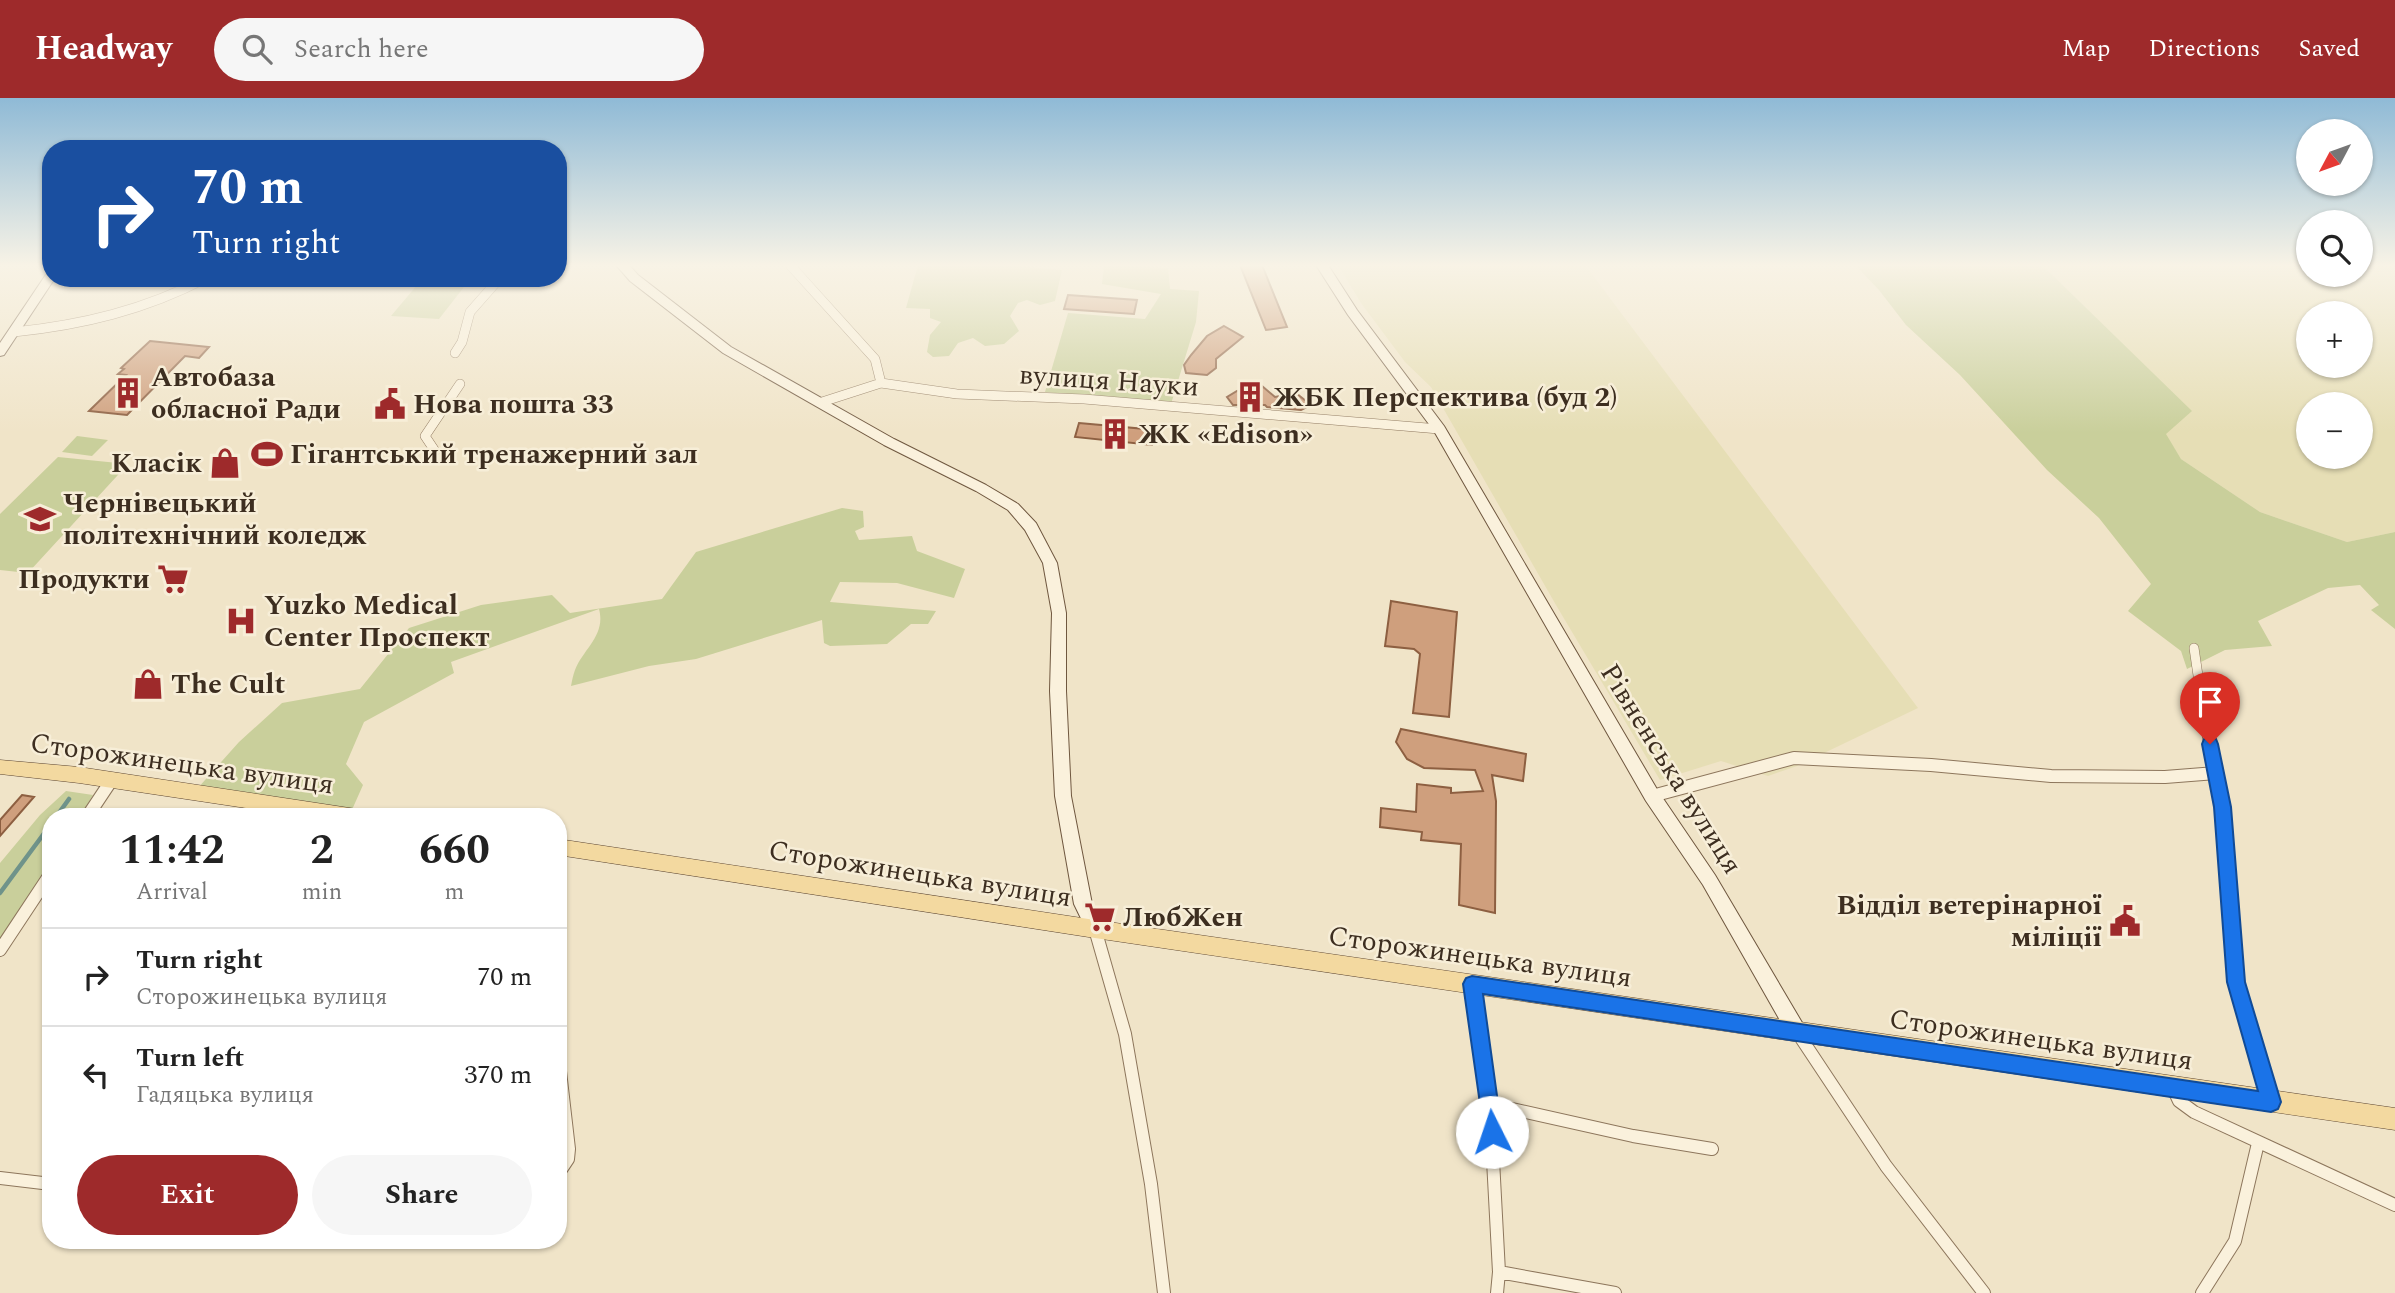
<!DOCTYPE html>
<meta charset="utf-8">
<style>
:root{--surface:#fff;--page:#f6f6f6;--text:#222;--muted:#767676;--line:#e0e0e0;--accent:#9e2a2b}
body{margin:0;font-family:Spectral,serif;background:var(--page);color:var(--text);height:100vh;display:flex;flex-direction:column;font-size:26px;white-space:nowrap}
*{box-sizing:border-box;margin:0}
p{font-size:23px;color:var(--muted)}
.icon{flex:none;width:38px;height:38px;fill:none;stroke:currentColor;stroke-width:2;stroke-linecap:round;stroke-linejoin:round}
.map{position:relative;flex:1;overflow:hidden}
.sheet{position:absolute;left:42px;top:710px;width:525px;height:441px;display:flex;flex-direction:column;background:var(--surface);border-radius:28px;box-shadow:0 2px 5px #0004}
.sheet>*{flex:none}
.hud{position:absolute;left:42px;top:42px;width:525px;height:147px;border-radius:28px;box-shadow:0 2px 5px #0004;background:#1a4fa0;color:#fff;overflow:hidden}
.needle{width:46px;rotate:229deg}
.fabs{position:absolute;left:2296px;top:21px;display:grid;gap:14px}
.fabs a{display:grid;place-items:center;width:77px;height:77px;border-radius:50%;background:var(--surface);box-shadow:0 2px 5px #0004;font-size:35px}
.pin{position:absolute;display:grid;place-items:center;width:60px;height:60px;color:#fff;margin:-72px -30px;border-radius:50% 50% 50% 0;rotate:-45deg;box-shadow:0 0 7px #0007}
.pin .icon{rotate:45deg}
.me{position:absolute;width:77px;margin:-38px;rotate:356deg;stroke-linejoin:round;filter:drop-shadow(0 0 5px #0008)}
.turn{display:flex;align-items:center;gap:24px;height:147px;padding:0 35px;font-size:32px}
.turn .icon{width:91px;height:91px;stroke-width:2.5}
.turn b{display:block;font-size:49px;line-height:60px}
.eta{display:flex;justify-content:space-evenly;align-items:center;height:119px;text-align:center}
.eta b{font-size:42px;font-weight:700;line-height:49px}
.action{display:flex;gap:14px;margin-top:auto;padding:14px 35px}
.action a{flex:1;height:80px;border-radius:42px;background:var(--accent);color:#fff;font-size:28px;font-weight:700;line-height:80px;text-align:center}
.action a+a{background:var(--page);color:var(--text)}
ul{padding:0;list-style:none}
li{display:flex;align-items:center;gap:21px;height:98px;padding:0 35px;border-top:2px solid var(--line)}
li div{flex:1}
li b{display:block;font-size:26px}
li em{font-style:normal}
header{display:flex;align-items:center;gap:42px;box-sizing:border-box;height:98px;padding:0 35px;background:var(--accent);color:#fff}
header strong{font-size:33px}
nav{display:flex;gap:38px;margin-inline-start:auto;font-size:24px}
.search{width:490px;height:63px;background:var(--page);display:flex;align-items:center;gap:18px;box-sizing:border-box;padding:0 24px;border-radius:38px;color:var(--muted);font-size:26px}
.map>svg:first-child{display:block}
</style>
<header>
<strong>Headway</strong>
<div class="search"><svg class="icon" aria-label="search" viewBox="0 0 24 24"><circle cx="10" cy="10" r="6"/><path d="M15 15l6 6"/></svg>Search here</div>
<nav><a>Map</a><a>Directions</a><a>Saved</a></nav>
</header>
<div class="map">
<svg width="2395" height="1195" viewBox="0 0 2395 1195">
<rect width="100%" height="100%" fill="#f0e4c8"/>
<path fill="#e6deb5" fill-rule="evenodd" d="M 1338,167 L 1585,167 L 1918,610 L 1797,668 L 1768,678 L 1721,663 L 1660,682 L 1556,507 L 1431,289 L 1405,264 L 1361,205 Z
M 2042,167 L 2308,167 L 2308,177 L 2361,177 L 2361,167 L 2395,167 L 2395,434 L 2347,444 L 2260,414 L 2181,361 L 2165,336 L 2191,313 ZM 2308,215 L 2361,215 L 2361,268 L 2308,268 ZM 2308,306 L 2361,306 L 2361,359 L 2308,359 Z"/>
<path fill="#c9cf9b" d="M 918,167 L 1005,167 L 1062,172 L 1055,203 L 1040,207 L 1027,202 L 1018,205 L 1010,218 L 1019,233 L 1004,246 L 985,248 L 973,240 L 958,245 L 949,258 L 933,259 L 927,254 L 930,237 L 941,224 L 930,220 L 930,211 L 906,210 Z
M 1104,167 L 1168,170 L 1170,191 L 1199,193 L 1196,224 L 1171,306 L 1045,294 L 1068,215 L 1145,221 L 1161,196 L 1102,186 Z
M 1855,167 L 2042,167 L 2192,313 L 2166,336 L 2181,361 L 2260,414 L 2347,444 L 2395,434 L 2395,531 L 2371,512 L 2379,507 L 2360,487 L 2328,490 L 2258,523 L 2272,548 L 2225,552 L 2187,571 L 2181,553 L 2128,513 L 2151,486 L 2099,420 L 2047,372 L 1960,277 L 1906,227 L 1879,192 Z
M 423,180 L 471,180 L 439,221 L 391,218 Z
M 77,338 L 108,342 L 92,358 L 62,354 Z
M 58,359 L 128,366 L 28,475 L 0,472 L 0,416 Z
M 842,410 L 863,413 L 864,429 L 855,433 L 859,442 L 912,438 L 917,453 L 965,471 L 954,500 L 897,485 L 840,484 L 830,504 L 936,513 L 928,526 L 911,526 L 887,546 L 830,548 L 824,545 L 822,522 L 696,561 L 649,568 L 571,588 C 572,583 573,577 575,572 C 584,550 606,537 599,511 L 451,564 L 454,575 L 364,624 L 346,666 L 363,687 L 351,714 L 197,691 L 239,644 L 282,605 L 360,591 L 409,530 L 481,507 L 552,497 L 570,515 L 662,501 L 696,454 Z
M 66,693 L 93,697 L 80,719 L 51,719 L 51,765 L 0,845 L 0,765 L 40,717 Z"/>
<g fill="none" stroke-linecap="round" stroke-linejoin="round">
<path stroke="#6f938a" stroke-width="4.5" d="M 56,719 L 69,701
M 0,795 L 51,726"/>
</g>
<path fill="#cf9f7d" stroke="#8d5f41" stroke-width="2" d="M 1240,167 L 1262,167 L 1287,229 L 1266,232 Z
M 1068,197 L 1137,202 L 1134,216 L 1064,211 Z
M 1224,228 L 1243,239 L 1216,261 L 1216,270 L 1207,277 L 1186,275 L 1184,267 L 1191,257 L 1207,238 Z
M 150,243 L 209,249 L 199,260 L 185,258 L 127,317 L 89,313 L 126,277 L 118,276 L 124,271 L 121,270 Z
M 1262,288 L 1275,299 L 1296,295 L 1311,307 L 1301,312 L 1267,309 L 1265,307 L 1233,307 L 1227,299 L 1237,293 Z
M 1079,325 L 1156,332 L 1152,347 L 1075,339 Z
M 1391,503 L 1457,514 L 1449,619 L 1413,615 L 1420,556 L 1414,551 L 1385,548 Z
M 1401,631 L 1526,656 L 1523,683 L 1492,677 L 1496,703 L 1495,815 L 1459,807 L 1461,746 L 1421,742 L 1422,734 L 1380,729 L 1381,710 L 1416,714 L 1417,686 L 1451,690 L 1451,695 L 1483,693 L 1475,672 L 1424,670 L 1407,661 L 1396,644 Z
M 22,697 L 34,699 L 0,738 L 0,722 Z"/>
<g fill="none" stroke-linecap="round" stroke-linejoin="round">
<defs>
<path id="street-far1" d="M 790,167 L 875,261 L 881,285
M 14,234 C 82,227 145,212 206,180
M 455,255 L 462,244 L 470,214 L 500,180
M 822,304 L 881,285 L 957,296 L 1084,301 L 1439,331
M 435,353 L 425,338 L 460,286
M 2194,550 L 2202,605"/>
<path id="street" d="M 2202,603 L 2223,709 L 2236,884 L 2271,1004
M 1652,698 L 1794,660 L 1931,667 L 2051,678 L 2165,679 L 2216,675
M 87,719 L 111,683
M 1095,831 L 1125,936 L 1151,1086 L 1164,1195
M 0,852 L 51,775
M 1472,886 L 1490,1006 L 1499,1174 L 1497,1195
M 1797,934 L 1886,1068 L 1984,1195
M 558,956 L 569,1051 L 568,1061 L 558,1076
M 2173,990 L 2179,1003 L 2194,1014 L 2395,1107
M 1490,1006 L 1633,1038 L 1712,1051
M 0,1080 L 51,1086
M 1499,1174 L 1615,1195
M 2202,1195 L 2235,1143 L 2258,1045"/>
<path id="secondary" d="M 616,167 L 629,167 L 638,177 L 731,249 L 894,341 L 986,387 L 1018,406 L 1036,425 L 1057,465 L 1066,515 L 1066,593 L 1071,698 L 1092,806 L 1104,831 L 1101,837 L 1095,839 L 1089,837 L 1074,806 L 1055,698 L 1050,593 L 1052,515 L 1043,465 L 1025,432 L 1008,412 L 976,393 L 884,347 L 723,255 L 630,183 Z
M 1316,167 L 1328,167 L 1357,212 L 1444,328 L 1658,693 L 1715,777 L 1804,928 L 1806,934 L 1804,940 L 1797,943 L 1790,940 L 1703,787 L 1646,703 L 1434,333 L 1348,217 Z
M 47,175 L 51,175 L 51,180 L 55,180 L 4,257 L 0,258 L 0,245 Z"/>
<path id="primary" d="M 0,662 L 79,669 L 356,711 L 363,713 L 365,719 L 306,719 L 79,685 L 0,676 Z
M 558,741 L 1095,822 L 2395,1010 L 2395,1032 L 1095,840 L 558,757 Z"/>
</defs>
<use href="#street-far1" stroke="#8d765c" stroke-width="10"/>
<use href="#street" stroke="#8d765c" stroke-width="14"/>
<use href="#secondary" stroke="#6f573f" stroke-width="2"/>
<use href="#primary" stroke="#5b4430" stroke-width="1"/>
<use href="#street-far1" stroke="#faf1dc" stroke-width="9"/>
<use href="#street" stroke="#faf1dc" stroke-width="12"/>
<use href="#secondary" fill="#faf1dc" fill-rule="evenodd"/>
<use href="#primary" fill="#f3d9a0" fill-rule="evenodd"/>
</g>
<linearGradient id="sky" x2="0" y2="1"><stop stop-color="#8fbad6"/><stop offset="0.5" stop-color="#f8f3e6"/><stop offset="1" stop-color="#f8f3e6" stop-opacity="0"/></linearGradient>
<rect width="2395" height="335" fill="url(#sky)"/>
<path fill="#1a73e8" stroke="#114b97" stroke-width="2" d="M 2210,639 L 2216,641 L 2218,646 L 2231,709 L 2245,884 L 2281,1004 L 2278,1011 L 2271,1014 L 1483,896 L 1502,1034 L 1499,1041 L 1492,1044 L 1485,1041 L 1463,886 L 1466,880 L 1472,878 L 2258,993 L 2227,884 L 2214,709 L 2202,646 L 2204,641 Z"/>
<defs>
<symbol id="building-bare" viewBox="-9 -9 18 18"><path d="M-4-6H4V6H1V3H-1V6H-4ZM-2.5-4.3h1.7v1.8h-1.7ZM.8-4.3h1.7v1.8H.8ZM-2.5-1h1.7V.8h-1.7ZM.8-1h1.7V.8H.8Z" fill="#9e2a2b" stroke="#f7eed8" stroke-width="2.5" paint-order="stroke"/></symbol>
<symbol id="civic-bare" viewBox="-9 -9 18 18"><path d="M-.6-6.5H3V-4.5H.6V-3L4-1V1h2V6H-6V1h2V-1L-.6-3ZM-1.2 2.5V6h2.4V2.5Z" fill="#9e2a2b" stroke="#f7eed8" stroke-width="2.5" paint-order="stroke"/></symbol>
<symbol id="stadium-bare" viewBox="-9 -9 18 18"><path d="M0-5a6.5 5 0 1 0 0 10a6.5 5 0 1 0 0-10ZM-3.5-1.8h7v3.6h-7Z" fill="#9e2a2b" stroke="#f7eed8" stroke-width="2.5" paint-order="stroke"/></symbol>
<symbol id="shop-bare" viewBox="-9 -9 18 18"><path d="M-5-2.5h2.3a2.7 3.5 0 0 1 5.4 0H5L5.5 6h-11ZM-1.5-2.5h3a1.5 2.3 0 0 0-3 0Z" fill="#9e2a2b" stroke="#f7eed8" stroke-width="2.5" paint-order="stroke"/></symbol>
<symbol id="university-bare" viewBox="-9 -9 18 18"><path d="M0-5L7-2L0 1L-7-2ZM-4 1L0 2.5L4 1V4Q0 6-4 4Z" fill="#9e2a2b" stroke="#f7eed8" stroke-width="2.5" paint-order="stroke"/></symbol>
<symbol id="supermarket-bare" viewBox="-9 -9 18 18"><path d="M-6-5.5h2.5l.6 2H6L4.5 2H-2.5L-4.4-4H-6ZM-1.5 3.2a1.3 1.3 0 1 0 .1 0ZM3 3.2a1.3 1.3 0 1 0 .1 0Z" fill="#9e2a2b" stroke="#f7eed8" stroke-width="2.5" paint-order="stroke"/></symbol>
<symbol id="hospital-bare" viewBox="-9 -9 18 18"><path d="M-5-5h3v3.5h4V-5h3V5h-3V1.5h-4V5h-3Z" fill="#9e2a2b" stroke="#f7eed8" stroke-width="2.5" paint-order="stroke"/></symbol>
</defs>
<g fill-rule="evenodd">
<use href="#building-bare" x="106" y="273" width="44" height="44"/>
<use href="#building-bare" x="1228" y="277" width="44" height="44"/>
<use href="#civic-bare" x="368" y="284" width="44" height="44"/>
<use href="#building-bare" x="1093" y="314" width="44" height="44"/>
<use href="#stadium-bare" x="245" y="334" width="44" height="44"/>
<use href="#shop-bare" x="203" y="343" width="44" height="44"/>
<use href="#university-bare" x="18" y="399" width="44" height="44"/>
<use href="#supermarket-bare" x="151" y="459" width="44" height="44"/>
<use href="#hospital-bare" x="219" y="501" width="44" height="44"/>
<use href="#shop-bare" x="126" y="564" width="44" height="44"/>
<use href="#supermarket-bare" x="1078" y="797" width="44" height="44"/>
<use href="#civic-bare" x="2103" y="801" width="44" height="44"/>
</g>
<g text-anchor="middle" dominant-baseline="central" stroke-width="5" stroke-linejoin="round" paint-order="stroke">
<g font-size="28" font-weight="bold" fill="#3d2e20" stroke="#f7eed8" text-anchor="start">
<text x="151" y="279">Автобаза<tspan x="151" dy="32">обласної Ради</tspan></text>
<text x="1273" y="299">ЖБК Перспектива (буд 2)</text>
<text x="413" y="306">Нова пошта 33</text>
<text x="1138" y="336">ЖК «Edison»</text>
<text x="290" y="356">Гігантський тренажерний зал</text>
<text x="202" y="365" text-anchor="end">Класік</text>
<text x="63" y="405">Чернівецький<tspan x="63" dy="32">політехнічний коледж</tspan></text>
<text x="150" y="481" text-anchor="end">Продукти</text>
<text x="264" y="507">Yuzko Medical<tspan x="264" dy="32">Center Проспект</tspan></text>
<text x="171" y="586">The Cult</text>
<text x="2102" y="807" text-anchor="end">Відділ ветерінарної<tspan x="2102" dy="32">міліції</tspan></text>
<text x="1123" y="819">ЛюбЖен</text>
</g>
<g font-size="28" fill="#3d2e20" stroke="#f7eed8">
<text transform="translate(1109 283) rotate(4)">вулиця Науки</text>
<text transform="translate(182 666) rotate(8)">Сторожинецька вулиця</text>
<text transform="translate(1671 671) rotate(58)">Рівненська вулиця</text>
<text transform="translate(920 776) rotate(9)">Сторожинецька вулиця</text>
<text transform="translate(1480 859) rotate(8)">Сторожинецька вулиця</text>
<text transform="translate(2041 942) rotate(8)">Сторожинецька вулиця</text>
</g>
</g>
</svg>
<div class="fabs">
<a><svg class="needle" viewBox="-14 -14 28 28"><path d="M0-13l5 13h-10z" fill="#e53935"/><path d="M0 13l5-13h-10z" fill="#767676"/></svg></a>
<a><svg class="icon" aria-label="search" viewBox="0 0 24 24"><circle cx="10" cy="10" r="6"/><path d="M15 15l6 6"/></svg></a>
<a>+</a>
<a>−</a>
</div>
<div class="pin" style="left:2210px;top:646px;background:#d93025"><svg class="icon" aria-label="arrive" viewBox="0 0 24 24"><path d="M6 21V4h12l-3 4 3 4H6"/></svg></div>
<svg class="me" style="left:1492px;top:1034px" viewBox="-20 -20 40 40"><circle r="19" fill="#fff"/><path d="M0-13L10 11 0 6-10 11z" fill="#1a73e8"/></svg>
<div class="hud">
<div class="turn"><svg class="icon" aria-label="right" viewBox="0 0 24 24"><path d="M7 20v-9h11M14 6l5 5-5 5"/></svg><div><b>70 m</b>Turn right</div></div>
</div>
<section class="sheet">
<div class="eta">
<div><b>11:42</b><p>Arrival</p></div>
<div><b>2</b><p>min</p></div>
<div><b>660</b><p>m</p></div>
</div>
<ul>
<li><svg class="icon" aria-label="right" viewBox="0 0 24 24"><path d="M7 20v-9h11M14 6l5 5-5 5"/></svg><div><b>Turn right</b><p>Сторожинецька вулиця</p></div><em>70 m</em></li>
<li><svg class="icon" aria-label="left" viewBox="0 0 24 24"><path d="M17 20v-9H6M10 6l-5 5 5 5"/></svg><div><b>Turn left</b><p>Гадяцька вулиця</p></div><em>370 m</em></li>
</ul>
<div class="action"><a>Exit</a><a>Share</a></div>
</section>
</div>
